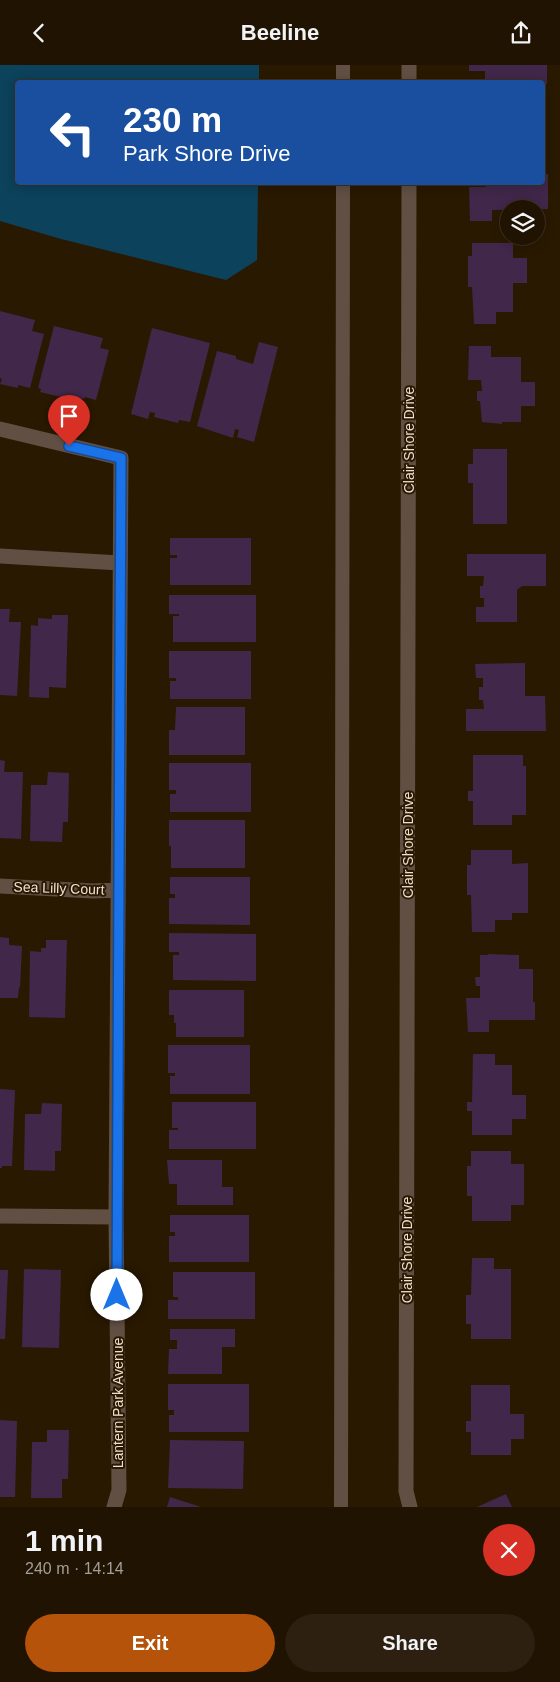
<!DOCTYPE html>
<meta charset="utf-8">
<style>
:root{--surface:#201301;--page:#2d2010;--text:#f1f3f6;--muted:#a29e99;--line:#3d3223;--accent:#b45309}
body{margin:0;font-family:Helvetica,sans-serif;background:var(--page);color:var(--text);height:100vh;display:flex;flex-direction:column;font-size:19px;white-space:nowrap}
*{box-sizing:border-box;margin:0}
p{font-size:16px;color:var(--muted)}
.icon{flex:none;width:28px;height:28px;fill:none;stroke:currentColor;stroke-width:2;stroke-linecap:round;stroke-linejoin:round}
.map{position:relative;height:1442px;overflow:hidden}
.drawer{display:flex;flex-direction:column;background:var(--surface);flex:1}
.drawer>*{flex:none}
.hud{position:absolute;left:15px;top:15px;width:530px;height:105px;border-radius:5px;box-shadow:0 2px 12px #0003,0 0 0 1px var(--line);background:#1a4fa0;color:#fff;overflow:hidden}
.tools{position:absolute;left:500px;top:135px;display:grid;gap:10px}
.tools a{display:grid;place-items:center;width:45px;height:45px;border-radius:50%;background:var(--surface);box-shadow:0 2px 12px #0003,0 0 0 1px var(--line);font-size:25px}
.pin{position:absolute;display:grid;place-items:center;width:42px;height:42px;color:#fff;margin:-51px -21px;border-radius:50% 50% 50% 0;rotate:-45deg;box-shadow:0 0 5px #0007}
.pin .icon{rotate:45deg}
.me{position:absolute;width:55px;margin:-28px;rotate:0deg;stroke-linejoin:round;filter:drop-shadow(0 0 4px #0008)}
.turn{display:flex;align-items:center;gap:18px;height:105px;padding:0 25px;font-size:22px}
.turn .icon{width:65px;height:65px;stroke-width:2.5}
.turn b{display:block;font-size:35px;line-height:42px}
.round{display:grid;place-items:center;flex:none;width:52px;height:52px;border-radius:26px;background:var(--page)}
.overview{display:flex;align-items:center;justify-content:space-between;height:85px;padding:0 25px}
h1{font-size:30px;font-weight:600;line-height:38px}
.cta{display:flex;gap:10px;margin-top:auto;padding:10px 25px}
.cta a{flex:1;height:58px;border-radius:30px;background:var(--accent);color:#fff;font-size:20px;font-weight:600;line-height:58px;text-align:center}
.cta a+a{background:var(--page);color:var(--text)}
header{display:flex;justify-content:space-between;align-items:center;height:65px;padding:0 25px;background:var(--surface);font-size:22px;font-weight:600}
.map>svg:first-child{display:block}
</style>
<header><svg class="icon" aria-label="back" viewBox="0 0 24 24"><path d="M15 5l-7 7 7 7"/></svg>Beeline<svg class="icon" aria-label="share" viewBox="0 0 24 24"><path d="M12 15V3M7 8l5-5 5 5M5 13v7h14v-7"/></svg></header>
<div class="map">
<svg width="560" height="1442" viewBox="0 0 560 1442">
<rect width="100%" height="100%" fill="#2a1901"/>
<path fill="#0c425b" d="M 0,0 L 259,0 L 259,17 L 18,18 L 18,118 L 258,118 L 257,195 L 226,215 L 61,174 L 0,156 Z"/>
<path fill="#41274a" d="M 469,0 L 547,0 L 547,19 L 481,18 L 481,15 L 485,15 L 485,6 L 469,6 Z
M 542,109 L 548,109 L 548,144 L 492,145 L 492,156 L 470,156 L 469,122 L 486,122 L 485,118 L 542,118 Z
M 472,178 L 513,178 L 513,193 L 527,193 L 527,218 L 513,218 L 513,247 L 496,247 L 496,259 L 474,259 L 472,222 L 468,222 L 468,191 L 472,191 Z
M 0,246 L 35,255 L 32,266 L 44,269 L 30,323 L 18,320 L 18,323 L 0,319 L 2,314 L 0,313 Z
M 54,261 L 103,273 L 100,283 L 109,285 L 96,335 L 85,332 L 84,334 L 66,330 L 65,333 L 40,327 L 41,324 L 38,323 Z
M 152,263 L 210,278 L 190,357 L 179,355 L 178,358 L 154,352 L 155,348 L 150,347 L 148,354 L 131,349 Z
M 259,277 L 278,282 L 254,377 L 237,372 L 239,365 L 235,364 L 233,373 L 197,361 L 217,286 L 236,291 L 236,294 L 253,299 Z
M 469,281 L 491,281 L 491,292 L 521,292 L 521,317 L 535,317 L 535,341 L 521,341 L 521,357 L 502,357 L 502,359 L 482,357 L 480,336 L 477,336 L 477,326 L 482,326 L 481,315 L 468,315 Z
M 473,384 L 507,384 L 507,459 L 473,459 L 473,418 L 468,418 L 468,399 L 473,399 Z
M 170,473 L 251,473 L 251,520 L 170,520 L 170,493 L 177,493 L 177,490 L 170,490 Z
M 467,489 L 546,489 L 546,521 L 522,521 L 517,525 L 517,557 L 476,557 L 476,542 L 484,542 L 484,533 L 480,533 L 480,521 L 483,521 L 484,511 L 467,511 Z
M 169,530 L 256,530 L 256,577 L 173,577 L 173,551 L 179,551 L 179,549 L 169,549 Z
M 0,544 L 10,544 L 9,557 L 21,557 L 17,631 L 0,630 Z
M 52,550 L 68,550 L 66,623 L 49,622 L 49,633 L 29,632 L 31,560 L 38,561 L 38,553 L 52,554 Z
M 169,586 L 251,586 L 251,634 L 170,634 L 170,616 L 176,616 L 176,613 L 169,613 Z
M 525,598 L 525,631 L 545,631 L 546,666 L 466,666 L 466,644 L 484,644 L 483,635 L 479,635 L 479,622 L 483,622 L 483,613 L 476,613 L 475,599 Z
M 176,642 L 245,642 L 245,690 L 169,690 L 169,665 L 175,665 Z
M 473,690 L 523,690 L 523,701 L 526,701 L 526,750 L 512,750 L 512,760 L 473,760 L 473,736 L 468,736 L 468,726 L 473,726 Z
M 0,695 L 5,696 L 4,707 L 23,707 L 21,774 L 0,773 Z
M 169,698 L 251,698 L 251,747 L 170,747 L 170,729 L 176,729 L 176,725 L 169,725 Z
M 48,707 L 69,708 L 68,757 L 63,757 L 62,777 L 30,776 L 31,720 L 47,720 Z
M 169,755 L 245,755 L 245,803 L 171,803 L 171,781 L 169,781 Z
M 471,785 L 512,785 L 512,799 L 528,798 L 528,848 L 512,848 L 512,855 L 495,855 L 495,867 L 472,867 L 471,830 L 467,830 L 467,800 L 471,800 Z
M 170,812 L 250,812 L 250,860 L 169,859 L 169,833 L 175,833 L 175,829 L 170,829 Z
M 169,868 L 256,869 L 256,916 L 173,915 L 173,890 L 179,890 L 179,887 L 169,887 Z
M 0,872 L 9,873 L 9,880 L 22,881 L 20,923 L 19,922 L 18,933 L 0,933 Z
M 46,875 L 67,875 L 65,953 L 29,952 L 30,886 L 41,887 L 41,883 L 46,883 Z
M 488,889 L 519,890 L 519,904 L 533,904 L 533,937 L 535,937 L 535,955 L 489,955 L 489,967 L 468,967 L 466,933 L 480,933 L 480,921 L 476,921 L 475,912 L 480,912 L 480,890 L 488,890 Z
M 169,925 L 244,925 L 244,972 L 176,972 L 176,958 L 174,958 L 174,950 L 169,950 Z
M 168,980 L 250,980 L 250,1029 L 170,1029 L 170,1011 L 175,1011 L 175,1008 L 168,1008 Z
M 473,989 L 495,989 L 495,1000 L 512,1000 L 512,1030 L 526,1030 L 526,1054 L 512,1054 L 512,1070 L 472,1070 L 472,1046 L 467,1046 L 467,1037 L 472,1037 Z
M 0,1024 L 15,1025 L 12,1101 L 2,1101 L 2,1103 L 0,1103 Z
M 172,1037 L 256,1037 L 256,1084 L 169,1084 L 169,1065 L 178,1065 L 178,1063 L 172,1063 Z
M 42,1038 L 62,1039 L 61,1086 L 55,1086 L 55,1106 L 24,1105 L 25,1049 L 41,1049 Z
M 471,1086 L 511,1086 L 511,1099 L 524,1099 L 524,1140 L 511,1140 L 511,1156 L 472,1156 L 472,1131 L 467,1131 L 467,1101 L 471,1101 Z
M 167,1095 L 222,1095 L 222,1122 L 233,1122 L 233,1140 L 177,1140 L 177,1119 L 169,1119 Z
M 170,1150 L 249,1150 L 249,1197 L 169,1197 L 169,1171 L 175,1171 L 175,1167 L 170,1167 Z
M 472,1193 L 494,1193 L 494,1204 L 511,1204 L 511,1274 L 471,1274 L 471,1259 L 466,1259 L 466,1230 L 471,1230 Z
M 24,1204 L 61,1205 L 59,1283 L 22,1282 Z
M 0,1205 L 8,1205 L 5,1274 L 0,1274 Z
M 173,1207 L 255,1207 L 255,1254 L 168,1254 L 168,1235 L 178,1235 L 178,1232 L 173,1232 Z
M 170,1264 L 235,1264 L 235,1282 L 222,1282 L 222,1309 L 168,1309 L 169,1284 L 177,1284 L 177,1275 L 170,1275 Z
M 168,1319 L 249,1319 L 249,1367 L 169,1367 L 169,1350 L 174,1350 L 174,1345 L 168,1345 Z
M 471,1320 L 510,1320 L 510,1349 L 524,1349 L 524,1374 L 511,1374 L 511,1390 L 471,1390 L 471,1367 L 466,1367 L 466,1356 L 471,1356 Z
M 0,1355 L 17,1356 L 15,1432 L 0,1432 Z
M 47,1365 L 69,1365 L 68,1414 L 62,1414 L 62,1433 L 31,1433 L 32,1377 L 47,1377 Z
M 170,1375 L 244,1376 L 243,1424 L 168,1423 Z
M 506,1429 L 512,1442 L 477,1442 Z
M 170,1432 L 201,1442 L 167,1442 Z"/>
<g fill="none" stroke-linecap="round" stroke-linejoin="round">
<path stroke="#614f43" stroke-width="14" d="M 343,18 L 343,0
M 341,1442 L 343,118"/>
<path stroke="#614f43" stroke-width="15" d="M 409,18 L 409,0
M 409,118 L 406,1426 L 410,1442
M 0,364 L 121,393 L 116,1152 L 119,1425 L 114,1442
M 0,491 L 120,498
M 0,821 L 93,826 L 118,825
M 0,1151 L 116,1152"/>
</g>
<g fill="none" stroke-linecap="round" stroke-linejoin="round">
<defs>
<path id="route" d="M 69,381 L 121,393 L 117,1230"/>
</defs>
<use href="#route" stroke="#114b97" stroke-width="12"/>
<use href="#route" stroke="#1a73e8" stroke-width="9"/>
</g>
<g text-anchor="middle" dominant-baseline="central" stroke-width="4" stroke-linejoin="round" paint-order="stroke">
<g font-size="14" fill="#ece0d1" stroke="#2a1901">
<text transform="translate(409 375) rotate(-90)">Clair Shore Drive</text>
<text transform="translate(408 780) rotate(-90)">Clair Shore Drive</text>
<text transform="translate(59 823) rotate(2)">Sea Lilly Court</text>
<text transform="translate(407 1185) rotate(-90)">Clair Shore Drive</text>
<text transform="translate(118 1338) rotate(-90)">Lantern Park Avenue</text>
</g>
</g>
</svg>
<div class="tools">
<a><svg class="icon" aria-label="layers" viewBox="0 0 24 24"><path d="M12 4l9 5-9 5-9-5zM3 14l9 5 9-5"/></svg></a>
</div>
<div class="pin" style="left:69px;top:381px;background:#d93025"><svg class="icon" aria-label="arrive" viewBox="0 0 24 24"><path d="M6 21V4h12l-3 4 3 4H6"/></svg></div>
<svg class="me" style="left:117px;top:1230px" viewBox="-20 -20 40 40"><circle r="19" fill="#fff"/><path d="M0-13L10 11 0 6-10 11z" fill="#1a73e8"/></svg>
<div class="hud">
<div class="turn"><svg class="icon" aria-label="left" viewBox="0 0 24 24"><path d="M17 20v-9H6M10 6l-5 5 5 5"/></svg><div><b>230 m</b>Park Shore Drive</div></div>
</div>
</div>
<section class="drawer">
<div class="overview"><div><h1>1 min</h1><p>240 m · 14:14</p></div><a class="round" style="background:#d93025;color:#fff"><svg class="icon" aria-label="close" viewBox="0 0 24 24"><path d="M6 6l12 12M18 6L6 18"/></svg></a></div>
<div class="cta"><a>Exit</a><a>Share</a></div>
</section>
